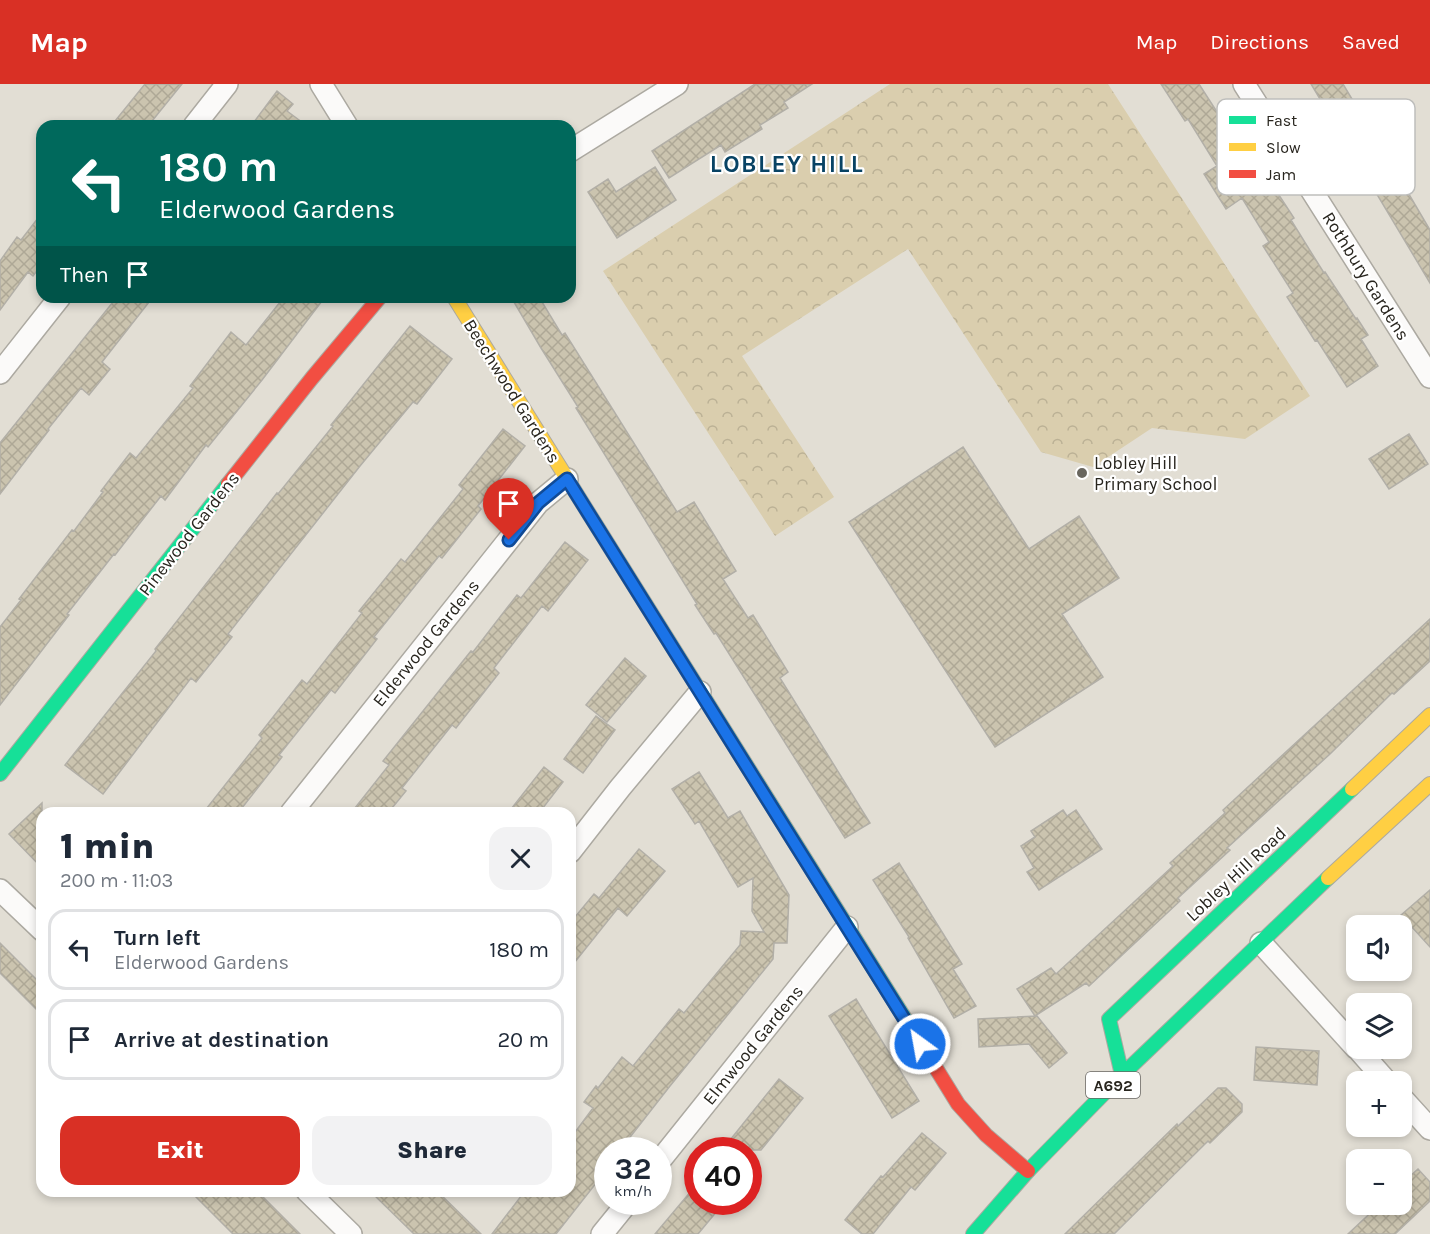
<!DOCTYPE html>
<meta charset="utf-8">
<style>
:root{--surface:#fff;--page:#f2f2f3;--text:#1f2937;--muted:#747a83;--line:#e0e1e3;--accent:#d93025}
body{margin:0;font-family:Karla,sans-serif;background:var(--page);color:var(--text);height:100vh;display:flex;flex-direction:column;font-size:22px;white-space:nowrap}
*{box-sizing:border-box;margin:0}
p{font-size:20px;color:var(--muted)}
.icon{flex:none;width:33px;height:33px;fill:none;stroke:currentColor;stroke-width:2;stroke-linecap:round;stroke-linejoin:round}
.map{position:relative;flex:1;overflow:hidden}
.panel{position:absolute;left:36px;top:723px;width:540px;height:390px;display:flex;flex-direction:column;background:var(--surface);border-radius:18px;box-shadow:0 3px 9px #0003}
.panel>*{flex:none}
.hud{position:absolute;left:36px;top:36px;width:540px;height:183px;border-radius:18px;box-shadow:0 3px 9px #0003;background:#00695c;color:#fff;overflow:hidden}
.buttons{position:absolute;left:1346px;top:831px;display:grid;gap:12px}
.buttons a{display:grid;place-items:center;width:66px;height:66px;border-radius:12px;background:var(--surface);box-shadow:0 3px 9px #0003;font-size:30px}
.speed{position:absolute;left:594px;top:1053px;display:flex;gap:12px;font-size:30px;font-weight:700;text-align:center}
.speed>*{display:grid;place-content:center;width:78px;height:78px;border-radius:50%;background:var(--surface);box-shadow:0 3px 9px #0003;line-height:1}
.speed small{font-size:15px;font-weight:400}
.speed .limit{border:9px solid #d22;background:#fff;color:#111}
.pin{position:absolute;display:grid;place-items:center;width:51px;height:51px;color:#fff;margin:-62px -26px;border-radius:50% 50% 50% 0;rotate:-45deg;box-shadow:0 0 6px #0007}
.pin .icon{rotate:45deg}
.me{position:absolute;width:66px;margin:-33px;rotate:328deg;stroke-linejoin:round;filter:drop-shadow(0 0 4px #0008)}
.turn{display:flex;align-items:center;gap:21px;height:126px;padding:0 24px;font-size:27px}
.turn .icon{width:78px;height:78px;stroke-width:2.5}
.turn b{display:block;font-size:42px;line-height:51px}
.then{display:flex;align-items:center;height:57px;padding:0 24px;background:#0003;gap:12px;font-size:22px}
.round{display:grid;place-items:center;flex:none;width:63px;height:63px;border-radius:18px;background:var(--page)}
.summary{display:flex;align-items:center;justify-content:space-between;height:102px;padding:0 24px}
h1{font-size:36px;font-weight:800;line-height:45px}
.primary-button{display:flex;gap:12px;margin-top:auto;padding:12px 24px}
.primary-button a{flex:1;height:69px;border-radius:18px;background:var(--accent);color:#fff;font-size:24px;font-weight:800;line-height:69px;text-align:center}
.primary-button a+a{background:var(--page);color:var(--text)}
ul{padding:0;list-style:none}
li{display:flex;align-items:center;gap:18px;height:81px;margin:0 12px 9px;padding:0 12px;border:3px solid var(--line);border-radius:18px}
li div{flex:1}
li b{display:block;font-size:22px}
li em{font-style:normal}
header{display:flex;align-items:center;gap:36px;box-sizing:border-box;height:84px;padding:0 30px;background:var(--accent);color:#fff}
header strong{font-size:28px}
nav{display:flex;gap:33px;margin-inline-start:auto;font-size:21px}
.map>svg:first-child{display:block}
</style>
<header>
<strong>Map</strong>
<nav><a>Map</a><a>Directions</a><a>Saved</a></nav>
</header>
<div class="map">
<svg width="1430" height="1150" viewBox="0 0 1430 1150">
<defs>
<pattern id="park-crowns" width="20" height="18" patternUnits="userSpaceOnUse" patternTransform="scale(1.5)"><rect width="20" height="18" fill="#daceae"/><path d="M2 6a3 3 0 1 1 6 0M12 15a3 3 0 1 1 6 0" fill="none" stroke="#bbb195"/></pattern>
<pattern id="building-cross-hatch" width="8" height="8" patternUnits="userSpaceOnUse" patternTransform="scale(1.5)"><rect width="8" height="8" fill="#cbc4af"/><path d="M0 0l8 8M0 8l8-8" fill="none" stroke="#aea896"/></pattern>
</defs>
<rect width="100%" height="100%" fill="#e2ded4"/>
<path fill="url(#park-crowns)" d="M 890,0 L 1108,0 L 1310,312 L 1245,355 L 1152,344 L 1093,383 L 1041,368 L 908,165 L 742,272 L 834,413 L 775,452 L 603,187 Z"/>
<path fill="url(#building-cross-hatch)" stroke="#b2afa7" stroke-width="1.5" d="M 145,0 L 182,0 L 148,42 L 111,42 Z
M 755,0 L 812,0 L 784,18 L 788,24 L 760,41 L 762,45 L 725,68 L 721,61 L 669,94 L 652,67 Z
M 1161,0 L 1199,0 L 1217,28 L 1221,26 L 1271,104 L 1273,102 L 1294,134 L 1291,136 L 1324,189 L 1325,188 L 1356,235 L 1357,234 L 1368,251 L 1361,255 L 1378,282 L 1347,303 L 1317,256 L 1315,257 L 1287,213 L 1293,209 L 1263,162 L 1269,158 L 1242,114 L 1226,125 L 1204,90 L 1217,82 L 1188,35 L 1185,37 Z
M 1311,0 L 1343,0 L 1407,107 L 1430,146 L 1430,199 Z
M 277,7 L 293,20 L 287,27 L 307,42 L 251,42 Z
M 655,83 L 676,116 L 617,154 L 588,108 L 608,95 L 616,108 Z
M 42,129 L 42,180 L 33,192 L 28,188 L 0,226 L 0,177 L 17,153 L 21,156 Z
M 117,213 L 153,213 L 102,278 L 110,285 L 89,311 L 81,304 L 48,345 L 49,346 L 0,410 L 0,359 Z
M 284,213 L 325,213 L 262,296 L 208,363 L 206,361 L 165,416 L 161,412 L 115,471 L 114,470 L 67,530 L 69,531 L 0,621 L 0,543 L 21,516 L 19,515 L 72,446 L 74,447 L 103,408 L 101,407 L 130,369 L 136,374 L 193,304 L 190,302 L 231,248 L 246,261 Z
M 511,213 L 539,213 L 562,251 L 565,249 L 677,428 L 694,418 L 736,487 L 723,495 L 748,534 L 753,531 L 788,588 L 780,594 L 870,739 L 845,754 L 716,549 L 714,550 L 695,521 L 697,520 L 576,324 L 578,323 L 541,264 Z
M 410,242 L 452,275 L 417,320 L 413,318 L 360,382 L 228,550 L 232,553 L 196,598 L 191,594 L 103,710 L 65,681 L 156,567 L 155,565 L 277,409 L 278,410 L 333,342 L 331,341 Z
M 503,345 L 525,362 L 478,422 L 481,425 L 442,474 L 439,472 L 374,553 L 377,555 L 335,609 L 331,606 L 279,671 L 282,673 L 238,729 L 203,729 L 262,654 L 259,651 L 302,596 L 307,600 L 362,529 L 359,527 L 401,475 L 405,478 L 463,405 L 459,401 Z
M 1409,350 L 1428,380 L 1389,405 L 1369,375 Z
M 963,363 L 1029,465 L 1079,432 L 1119,494 L 1062,530 L 1103,593 L 995,663 L 849,438 Z
M 565,458 L 588,476 L 548,527 L 542,522 L 494,584 L 499,589 L 456,644 L 452,641 L 402,704 L 406,707 L 388,729 L 351,729 L 389,681 L 383,677 L 471,567 L 473,568 L 517,511 L 521,514 Z
M 1430,535 L 1430,577 L 1394,610 L 1392,609 L 1330,670 L 1227,764 L 1230,766 L 1178,814 L 1180,817 L 1089,902 L 1086,899 L 1035,932 L 1017,905 L 1051,884 L 1056,890 L 1173,782 L 1170,779 L 1225,729 L 1223,726 Z
M 625,574 L 646,592 L 607,638 L 586,621 Z
M 596,632 L 615,646 L 583,689 L 564,675 Z
M 544,683 L 563,698 L 539,729 L 508,729 Z
M 699,688 L 728,734 L 740,727 L 789,811 L 787,859 L 774,859 L 773,875 L 670,1002 L 620,1066 L 608,1066 L 608,1084 L 556,1150 L 492,1150 L 525,1107 L 570,1107 L 570,1055 L 593,1024 L 584,1018 L 596,1002 L 598,1004 L 622,973 L 633,982 L 679,925 L 684,929 L 740,861 L 741,847 L 764,848 L 752,827 L 753,794 L 738,803 L 699,737 L 695,740 L 672,705 Z
M 42,719 L 42,784 L 9,750 Z
M 1063,726 L 1067,732 L 1076,726 L 1102,765 L 1039,806 L 1027,788 L 1034,784 L 1021,762 L 1035,753 L 1031,747 Z
M 639,765 L 665,787 L 627,832 L 618,824 L 570,884 L 570,839 L 594,810 L 599,814 Z
M 899,779 L 962,880 L 953,885 L 976,922 L 954,934 L 908,854 L 909,853 L 873,796 Z
M 1430,806 L 1430,863 L 1401,831 Z
M 0,859 L 42,901 L 42,931 L 0,889 Z
M 856,915 L 919,1017 L 892,1034 L 829,932 Z
M 1037,932 L 1067,969 L 1049,984 L 1029,960 L 979,963 L 978,935 Z
M 1256,963 L 1319,967 L 1317,1001 L 1254,996 Z
M 779,995 L 803,1014 L 761,1066 L 722,1066 Z
M 1218,1004 L 1226,1004 L 1242,1020 L 1242,1028 L 1210,1059 L 1208,1057 L 1114,1150 L 1065,1150 L 1177,1040 L 1178,1042 Z
M 922,1049 L 946,1069 L 915,1106 L 911,1103 L 873,1150 L 862,1150 L 845,1136 L 881,1092 L 883,1093 Z
M 1418,1085 L 1430,1098 L 1430,1117 L 1395,1150 L 1348,1150 L 1380,1120 L 1401,1120 L 1401,1100 Z
M 692,1106 L 698,1110 L 698,1118 L 706,1118 L 717,1127 L 698,1150 L 655,1150 Z
M 190,1107 L 257,1107 L 300,1150 L 233,1150 Z
M 370,1107 L 437,1107 L 481,1150 L 414,1150 Z"/>
<g fill="none" stroke-linecap="round" stroke-linejoin="round">
<defs>
<path id="street" d="M 321,0 L 347,42
M 1244,0 L 1430,293
M 194,42 L 227,0
M 570,67 L 677,0
M 0,289 L 60,213
M 291,729 L 538,419 L 567,395
M 570,768 L 620,704 L 700,608
M 0,806 L 42,846
M 1261,859 L 1356,964
M 1357,964 L 1387,998
M 1401,1013 L 1430,1045
M 658,1079 L 847,843
M 307,1107 L 351,1150
M 602,1150 L 628,1118"/>
<path id="fast" d="M 571,401 L 929,973
M 0,690 L 228,400
M 1122,991 L 1109,935 L 1352,705
M 973,1150 L 1028,1087 L 1122,991 L 1328,794"/>
<path id="slow" d="M 454,213 L 571,401
M 1352,705 L 1430,631
M 1328,794 L 1430,700"/>
<path id="jam" d="M 228,400 L 312,294 L 380,213
M 929,973 L 958,1020 L 986,1051 L 1028,1087"/>
</defs>
<use href="#street" stroke="#aca9a1" stroke-width="24"/>
<use href="#fast" stroke="#aca9a1" stroke-width="16"/>
<use href="#slow" stroke="#aca9a1" stroke-width="16"/>
<use href="#jam" stroke="#aca9a1" stroke-width="16"/>
<use href="#street" stroke="#fbfaf9" stroke-width="21"/>
<use href="#fast" stroke="#16e098" stroke-width="14"/>
<use href="#slow" stroke="#ffcf43" stroke-width="14"/>
<use href="#jam" stroke="#f24e42" stroke-width="14"/>
</g>
<g fill="none" stroke-linecap="round" stroke-linejoin="round">
<defs>
<path id="route" d="M 509,456 L 538,419 L 567,395 L 920,960"/>
</defs>
<use href="#route" stroke="#114b97" stroke-width="15"/>
<use href="#route" stroke="#1a73e8" stroke-width="10"/>
</g>
<circle fill="#69665e" stroke="#fff" stroke-width="2" cx="1082" cy="389" r="6"/>
<g text-anchor="middle" dominant-baseline="central" stroke-width="4.5" stroke-linejoin="round" paint-order="stroke">
<rect fill="#fff" stroke="#686662" stroke-width="1.5" x="1086" y="988" width="54" height="26" rx="4.5"/>
<g font-size="16" font-weight="bold" fill="#28251e">
<text x="1113" y="1001">A692</text>
</g>
<g font-size="18" fill="#28251e" stroke="#fff">
<text transform="translate(1366 192) rotate(58)">Rothbury Gardens</text>
<text transform="translate(512 307) rotate(58)">Beechwood Gardens</text>
<text transform="translate(189 450) rotate(-52)">Pinewood Gardens</text>
<text transform="translate(426 559) rotate(-51)">Elderwood Gardens</text>
<text transform="translate(1236 790) rotate(-43)">Lobley Hill Road</text>
<text transform="translate(753 961) rotate(-51)">Elmwood Gardens</text>
</g>
<g font-size="18" fill="#28251e" stroke="#fff" text-anchor="start">
<text x="1094" y="379">Lobley Hill<tspan x="1094" dy="21">Primary School</tspan></text>
</g>
<g font-size="24" font-weight="bold" letter-spacing="1.5" fill="#084364" stroke="#fff">
<text x="787" y="80">LOBLEY HILL</text>
</g>
</g>
<rect x="1217" y="15" width="198" height="96" rx="9" fill="#fff" stroke="#bebebc" stroke-width="1.5"/>
<rect x="1229" y="32" width="27" height="8" fill="#16e098"/>
<rect x="1229" y="59" width="27" height="8" fill="#ffcf43"/>
<rect x="1229" y="86" width="27" height="8" fill="#f24e42"/>
<g font-size="16" fill="#28251e">
<text x="1266" y="42">Fast</text>
<text x="1266" y="69">Slow</text>
<text x="1266" y="96">Jam</text>
</g>
</svg>
<div class="buttons">
<a><svg class="icon" aria-label="sound" viewBox="0 0 24 24"><path d="M4 9h4l5-4v14l-5-4H4zM17 9q2 3 0 6"/></svg></a>
<a><svg class="icon" aria-label="layers" viewBox="0 0 24 24"><path d="M12 4l9 5-9 5-9-5zM3 14l9 5 9-5"/></svg></a>
<a>+</a>
<a>−</a>
</div>
<div class="speed"><div>32<small>km/h</small></div><div class="limit">40</div></div>
<div class="pin" style="left:509px;top:456px;background:#d93025"><svg class="icon" aria-label="arrive" viewBox="0 0 24 24"><path d="M6 21V4h12l-3 4 3 4H6"/></svg></div>
<svg class="me" style="left:920px;top:960px" viewBox="-20 -20 40 40"><circle r="17" fill="#1a73e8" stroke="#fff" stroke-width="3"/><path d="M0-11L8 9 0 5-8 9z" fill="#fff"/></svg>
<div class="hud">
<div class="turn"><svg class="icon" aria-label="left" viewBox="0 0 24 24"><path d="M17 20v-9H6M10 6l-5 5 5 5"/></svg><div><b>180 m</b>Elderwood Gardens</div></div>
<div class="then">Then<svg class="icon" aria-label="arrive" viewBox="0 0 24 24"><path d="M6 21V4h12l-3 4 3 4H6"/></svg></div>
</div>
<section class="panel">
<div class="summary"><div><h1>1 min</h1><p>200 m · 11:03</p></div><a class="round"><svg class="icon" aria-label="close" viewBox="0 0 24 24"><path d="M6 6l12 12M18 6L6 18"/></svg></a></div>
<ul>
<li><svg class="icon" aria-label="left" viewBox="0 0 24 24"><path d="M17 20v-9H6M10 6l-5 5 5 5"/></svg><div><b>Turn left</b><p>Elderwood Gardens</p></div><em>180 m</em></li>
<li><svg class="icon" aria-label="arrive" viewBox="0 0 24 24"><path d="M6 21V4h12l-3 4 3 4H6"/></svg><div><b>Arrive at destination</b></div><em>20 m</em></li>
</ul>
<div class="primary-button"><a>Exit</a><a>Share</a></div>
</section>
</div>
